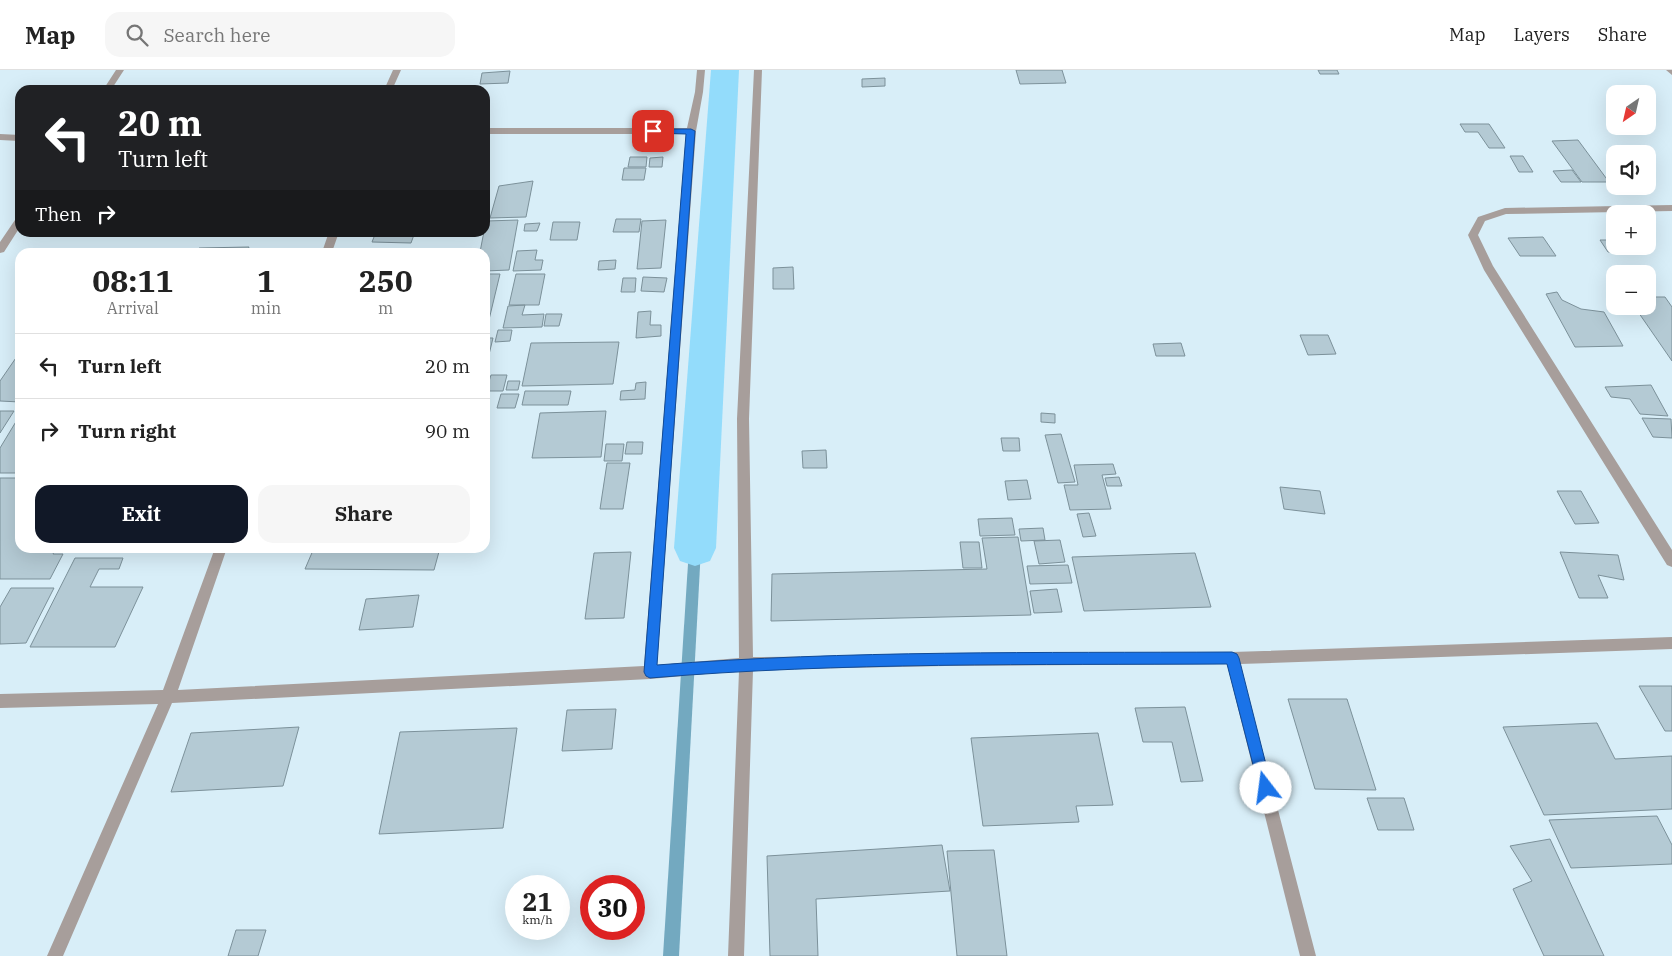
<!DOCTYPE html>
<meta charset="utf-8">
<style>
:root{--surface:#fff;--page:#f6f6f6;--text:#222;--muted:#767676;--line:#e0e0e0;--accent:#111827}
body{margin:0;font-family:"IBM Plex Serif",serif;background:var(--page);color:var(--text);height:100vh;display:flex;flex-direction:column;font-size:19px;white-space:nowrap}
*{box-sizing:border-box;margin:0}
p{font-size:16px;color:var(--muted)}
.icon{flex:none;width:28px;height:28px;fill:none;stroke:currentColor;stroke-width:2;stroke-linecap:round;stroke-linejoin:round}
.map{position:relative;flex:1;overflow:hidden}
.panel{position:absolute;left:15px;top:178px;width:475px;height:305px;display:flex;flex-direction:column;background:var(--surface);border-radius:15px;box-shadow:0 5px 20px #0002}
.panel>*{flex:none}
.guide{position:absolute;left:15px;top:15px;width:475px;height:152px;border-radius:15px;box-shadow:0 5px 20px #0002;background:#202124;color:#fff;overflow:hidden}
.needle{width:32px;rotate:214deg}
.fabs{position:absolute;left:1606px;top:15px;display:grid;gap:10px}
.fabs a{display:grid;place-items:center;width:50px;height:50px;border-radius:10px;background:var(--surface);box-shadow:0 5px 20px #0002;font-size:25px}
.speed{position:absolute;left:505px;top:805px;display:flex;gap:10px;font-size:25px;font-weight:700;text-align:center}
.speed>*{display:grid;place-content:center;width:65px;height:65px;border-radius:50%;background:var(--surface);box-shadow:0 5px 20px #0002;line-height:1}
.speed small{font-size:12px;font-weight:400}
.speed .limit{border:8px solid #d22;background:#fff;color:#111}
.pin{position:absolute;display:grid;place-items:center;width:42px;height:42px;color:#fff;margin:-21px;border-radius:10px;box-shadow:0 2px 8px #0006}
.me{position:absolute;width:55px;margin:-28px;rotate:345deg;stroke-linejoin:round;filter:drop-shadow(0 0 4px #0008)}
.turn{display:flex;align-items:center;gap:18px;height:105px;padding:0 20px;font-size:22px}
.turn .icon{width:65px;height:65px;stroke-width:2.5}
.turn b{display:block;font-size:35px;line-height:42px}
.then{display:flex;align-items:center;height:48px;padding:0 20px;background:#0003;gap:10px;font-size:19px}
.eta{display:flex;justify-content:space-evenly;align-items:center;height:85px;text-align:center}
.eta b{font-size:30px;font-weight:700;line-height:35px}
.action{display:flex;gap:10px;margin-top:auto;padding:10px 20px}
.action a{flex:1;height:58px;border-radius:15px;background:var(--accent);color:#fff;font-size:20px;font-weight:700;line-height:58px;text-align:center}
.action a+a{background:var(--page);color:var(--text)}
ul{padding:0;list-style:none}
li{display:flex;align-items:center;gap:15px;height:65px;padding:0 20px;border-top:1px solid var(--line)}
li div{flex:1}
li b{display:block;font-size:19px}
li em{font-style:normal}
header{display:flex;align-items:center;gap:30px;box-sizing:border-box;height:70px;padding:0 25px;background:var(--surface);border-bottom:1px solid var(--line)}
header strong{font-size:24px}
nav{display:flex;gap:28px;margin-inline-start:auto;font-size:18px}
.search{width:350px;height:45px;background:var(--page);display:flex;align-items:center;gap:12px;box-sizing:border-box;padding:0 18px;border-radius:15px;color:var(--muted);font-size:19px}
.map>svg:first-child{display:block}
</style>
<header>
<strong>Map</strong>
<div class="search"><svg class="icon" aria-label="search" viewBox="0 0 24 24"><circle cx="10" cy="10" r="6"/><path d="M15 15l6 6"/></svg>Search here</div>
<nav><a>Map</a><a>Layers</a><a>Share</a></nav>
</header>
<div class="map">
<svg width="1672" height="886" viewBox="0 0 1672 886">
<rect width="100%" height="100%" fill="#d8eef8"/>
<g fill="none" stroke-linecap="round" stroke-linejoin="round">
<path fill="#73a9c0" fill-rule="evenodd" d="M 695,472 L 700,474 L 701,478 L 679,886 L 663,886 L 689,478 L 690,474 Z"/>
<path fill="#93dcfb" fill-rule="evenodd" d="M 711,0 L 739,0 L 716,478 L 710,491 L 695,496 L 680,491 L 674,478 Z"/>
</g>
<path fill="#b4cad4" stroke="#7c919a" d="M 1016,0 L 1062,0 L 1066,13 L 1020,14 Z
M 1318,0 L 1337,0 L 1339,4 L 1320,4 Z
M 510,1 L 508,13 L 480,14 L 482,3 Z
M 885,8 L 885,16 L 862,17 L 862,9 Z
M 1460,54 L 1489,54 L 1505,78 L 1489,78 L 1478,62 L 1465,62 Z
M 1578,70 L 1609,112 L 1582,112 L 1552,71 Z
M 1510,86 L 1523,86 L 1533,102 L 1519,102 Z
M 630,87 L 647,87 L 646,97 L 628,97 Z
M 663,87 L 662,97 L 649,97 L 650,88 Z
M 624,98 L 646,98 L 644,110 L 622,110 Z
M 1572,100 L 1581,112 L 1561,112 L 1553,101 Z
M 533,111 L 526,147 L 490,148 L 499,116 Z
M 616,149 L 641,149 L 639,162 L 613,162 Z
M 518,150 L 509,200 L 485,201 L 485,182 L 480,182 L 486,151 Z
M 666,150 L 661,198 L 637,199 L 642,151 Z
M 553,152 L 580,152 L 577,170 L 550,170 Z
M 540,153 L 537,161 L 524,161 L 525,154 Z
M 376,162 L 415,162 L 411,173 L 372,172 Z
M 1543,167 L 1556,186 L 1520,186 L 1508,168 Z
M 1600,170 L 1615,170 L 1615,176 L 1620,176 L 1623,182 L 1608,182 Z
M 249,177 L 247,182 L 196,182 L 199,178 Z
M 537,180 L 535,190 L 543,190 L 541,200 L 513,201 L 517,181 Z
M 616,190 L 615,199 L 598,200 L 599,191 Z
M 793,197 L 794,219 L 773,219 L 773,198 Z
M 485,204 L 500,204 L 487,258 L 485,258 Z
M 516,204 L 545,204 L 539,235 L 509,235 Z
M 643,207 L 667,208 L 664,222 L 641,221 Z
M 623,208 L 636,208 L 635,222 L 621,222 Z
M 1557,222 L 1562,230 L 1581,239 L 1604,242 L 1623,276 L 1575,277 L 1546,224 Z
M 1648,227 L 1665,227 L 1672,237 L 1672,291 L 1634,236 L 1648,236 Z
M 525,235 L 522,245 L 544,244 L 542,257 L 503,258 L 508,236 Z
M 651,241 L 650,255 L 661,255 L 661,266 L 636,268 L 638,242 Z
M 546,244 L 562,244 L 559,256 L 544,256 Z
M 498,260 L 512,260 L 510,271 L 495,272 Z
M 1300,265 L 1328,265 L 1336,284 L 1308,285 Z
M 485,268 L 493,268 L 485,301 Z
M 619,272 L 613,314 L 522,316 L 531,273 Z
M 1181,273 L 1185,286 L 1156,286 L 1153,274 Z
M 20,282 L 20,332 L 0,331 L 0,311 Z
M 491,305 L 507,305 L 503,321 L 486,321 Z
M 508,311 L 520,311 L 518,320 L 506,320 Z
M 646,312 L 645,329 L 620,330 L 621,321 L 635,320 L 636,313 Z
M 1651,315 L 1668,346 L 1640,344 L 1630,329 L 1611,327 L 1605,317 Z
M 525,321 L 571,321 L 568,335 L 522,335 Z
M 501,324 L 519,324 L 515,338 L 497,338 Z
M 0,341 L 14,341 L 0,363 Z
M 606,341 L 601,387 L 532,388 L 540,343 Z
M 1041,343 L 1055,344 L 1055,353 L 1041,352 Z
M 20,345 L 20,403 L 0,403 L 0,378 Z
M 1642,348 L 1671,349 L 1672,368 L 1653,367 Z
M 1061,364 L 1075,412 L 1058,413 L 1045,365 Z
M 1001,368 L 1019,368 L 1020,381 L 1003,381 Z
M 627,372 L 643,372 L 642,384 L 625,384 Z
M 606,374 L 624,374 L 622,391 L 604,391 Z
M 826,380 L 827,398 L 803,398 L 802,381 Z
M 607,393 L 630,393 L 623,439 L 600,439 Z
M 1113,394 L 1116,404 L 1102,405 L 1111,439 L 1070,440 L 1064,415 L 1078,415 L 1074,395 Z
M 1119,407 L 1122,416 L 1107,416 L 1105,408 Z
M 0,408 L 20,408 L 20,478 L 56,478 L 53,484 L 63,484 L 50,509 L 0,509 Z
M 1027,410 L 1031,429 L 1008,430 L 1005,411 Z
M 1280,417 L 1320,421 L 1325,444 L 1284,439 Z
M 1557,421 L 1581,421 L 1599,453 L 1575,454 Z
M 1089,443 L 1096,466 L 1083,467 L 1077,444 Z
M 1012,448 L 1015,465 L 980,466 L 978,449 Z
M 1043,458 L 1045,470 L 1021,471 L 1019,459 Z
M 1018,467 L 1031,545 L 771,551 L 772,504 L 987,499 L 982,468 Z
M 1060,470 L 1065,492 L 1039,494 L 1034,471 Z
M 960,472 L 979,472 L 982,498 L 963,498 Z
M 314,478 L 440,478 L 434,500 L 305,499 Z
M 631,482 L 624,548 L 585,549 L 594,483 Z
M 1560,482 L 1618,485 L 1624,510 L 1598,505 L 1608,528 L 1579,528 Z
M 1195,483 L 1211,537 L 1084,541 L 1072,487 Z
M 75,488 L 123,488 L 119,499 L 99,499 L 90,517 L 143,517 L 115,577 L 30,577 Z
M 1068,495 L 1072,513 L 1030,514 L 1027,496 Z
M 11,518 L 54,518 L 26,573 L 0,574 L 0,537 Z
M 1057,519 L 1062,542 L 1034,543 L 1030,521 Z
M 419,525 L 413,557 L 359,560 L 366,529 Z
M 1639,616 L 1672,616 L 1672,661 L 1665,661 Z
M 1288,629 L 1347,629 L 1376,720 L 1315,719 Z
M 1185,637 L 1203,711 L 1181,712 L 1172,672 L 1143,672 L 1135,638 Z
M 616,639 L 612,679 L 562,681 L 567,640 Z
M 1597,653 L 1615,689 L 1672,686 L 1672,739 L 1544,745 L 1503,657 Z
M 299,657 L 283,716 L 171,722 L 191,663 Z
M 517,658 L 503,758 L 379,764 L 400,662 Z
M 1098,663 L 1113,735 L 1076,736 L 1079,752 L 983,756 L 971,668 Z
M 1367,728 L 1404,728 L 1414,760 L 1378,760 Z
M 1657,746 L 1672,775 L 1672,794 L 1571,798 L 1549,750 Z
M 1550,769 L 1604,886 L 1544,886 L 1513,819 L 1532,811 L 1510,776 Z
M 942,775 L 950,821 L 816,829 L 818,886 L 770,886 L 767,786 Z
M 994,780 L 1007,886 L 957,886 L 947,781 Z
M 236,860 L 266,860 L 258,886 L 228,886 Z"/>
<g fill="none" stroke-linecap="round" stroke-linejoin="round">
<path fill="#a79e9b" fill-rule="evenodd" d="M 116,0 L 124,0 L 111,20 L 103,20 Z
M 393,0 L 401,0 L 392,20 L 384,20 Z
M 697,0 L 705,0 L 703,22 L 696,61 L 657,595 L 739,588 L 737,349 L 754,0 L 762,0 L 749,349 L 753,587 L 1232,582 L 1672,567 L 1672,579 L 1240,594 L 1316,886 L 1300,886 L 1227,594 L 945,596 L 753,600 L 744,886 L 728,886 L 739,601 L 650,609 L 172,633 L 63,886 L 47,886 L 158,634 L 0,638 L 0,624 L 163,620 L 215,478 L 227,478 L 178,620 L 644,596 L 686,64 L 485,64 L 485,58 L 687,58 L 695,22 Z
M 1666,0 L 1672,0 L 1672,5 Z
M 0,64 L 20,65 L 20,71 L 0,70 Z
M 1672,135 L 1672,141 L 1506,144 L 1485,151 L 1478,165 L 1493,196 L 1672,480 L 1672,497 L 1667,495 L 1484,200 L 1468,165 L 1478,147 L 1505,138 Z
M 20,146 L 20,157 L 4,182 L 0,183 L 0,172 L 17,147 Z
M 329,162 L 339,162 L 332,182 L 322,182 Z"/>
</g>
<path fill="#1a73e8" stroke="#114b97" d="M 653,59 L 691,59 L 695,61 L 657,595 C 848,580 1041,583 1232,582 L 1237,584 L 1239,588 L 1272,718 L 1270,723 L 1266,725 L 1261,723 L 1259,718 L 1227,594 C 1035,595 842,592 650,608 L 646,606 L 644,602 L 686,64 L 650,63 L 650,60 Z"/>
</svg>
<div class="fabs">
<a><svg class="needle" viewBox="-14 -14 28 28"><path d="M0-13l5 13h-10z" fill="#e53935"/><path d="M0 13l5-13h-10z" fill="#767676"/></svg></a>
<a><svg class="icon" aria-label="sound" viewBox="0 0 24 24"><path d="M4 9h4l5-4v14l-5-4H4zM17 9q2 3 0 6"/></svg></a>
<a>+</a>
<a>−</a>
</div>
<div class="speed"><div>21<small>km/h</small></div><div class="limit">30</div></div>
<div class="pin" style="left:653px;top:61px;background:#d93025"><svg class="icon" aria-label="arrive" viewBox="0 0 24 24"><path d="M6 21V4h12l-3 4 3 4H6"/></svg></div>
<svg class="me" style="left:1266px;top:718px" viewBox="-20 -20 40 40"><circle r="19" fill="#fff"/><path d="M0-13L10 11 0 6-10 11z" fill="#1a73e8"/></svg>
<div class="guide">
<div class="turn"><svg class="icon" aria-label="left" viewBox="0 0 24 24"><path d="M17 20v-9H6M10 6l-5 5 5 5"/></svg><div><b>20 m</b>Turn left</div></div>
<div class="then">Then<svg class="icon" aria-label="right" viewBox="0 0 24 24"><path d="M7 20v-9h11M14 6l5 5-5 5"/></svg></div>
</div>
<section class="panel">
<div class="eta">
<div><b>08:11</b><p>Arrival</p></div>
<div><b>1</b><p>min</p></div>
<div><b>250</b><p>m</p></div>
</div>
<ul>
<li><svg class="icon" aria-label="left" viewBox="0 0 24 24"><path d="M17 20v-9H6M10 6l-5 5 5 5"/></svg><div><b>Turn left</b></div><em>20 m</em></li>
<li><svg class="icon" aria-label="right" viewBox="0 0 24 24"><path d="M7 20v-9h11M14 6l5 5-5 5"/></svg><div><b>Turn right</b></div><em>90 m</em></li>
</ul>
<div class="action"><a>Exit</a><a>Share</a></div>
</section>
</div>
